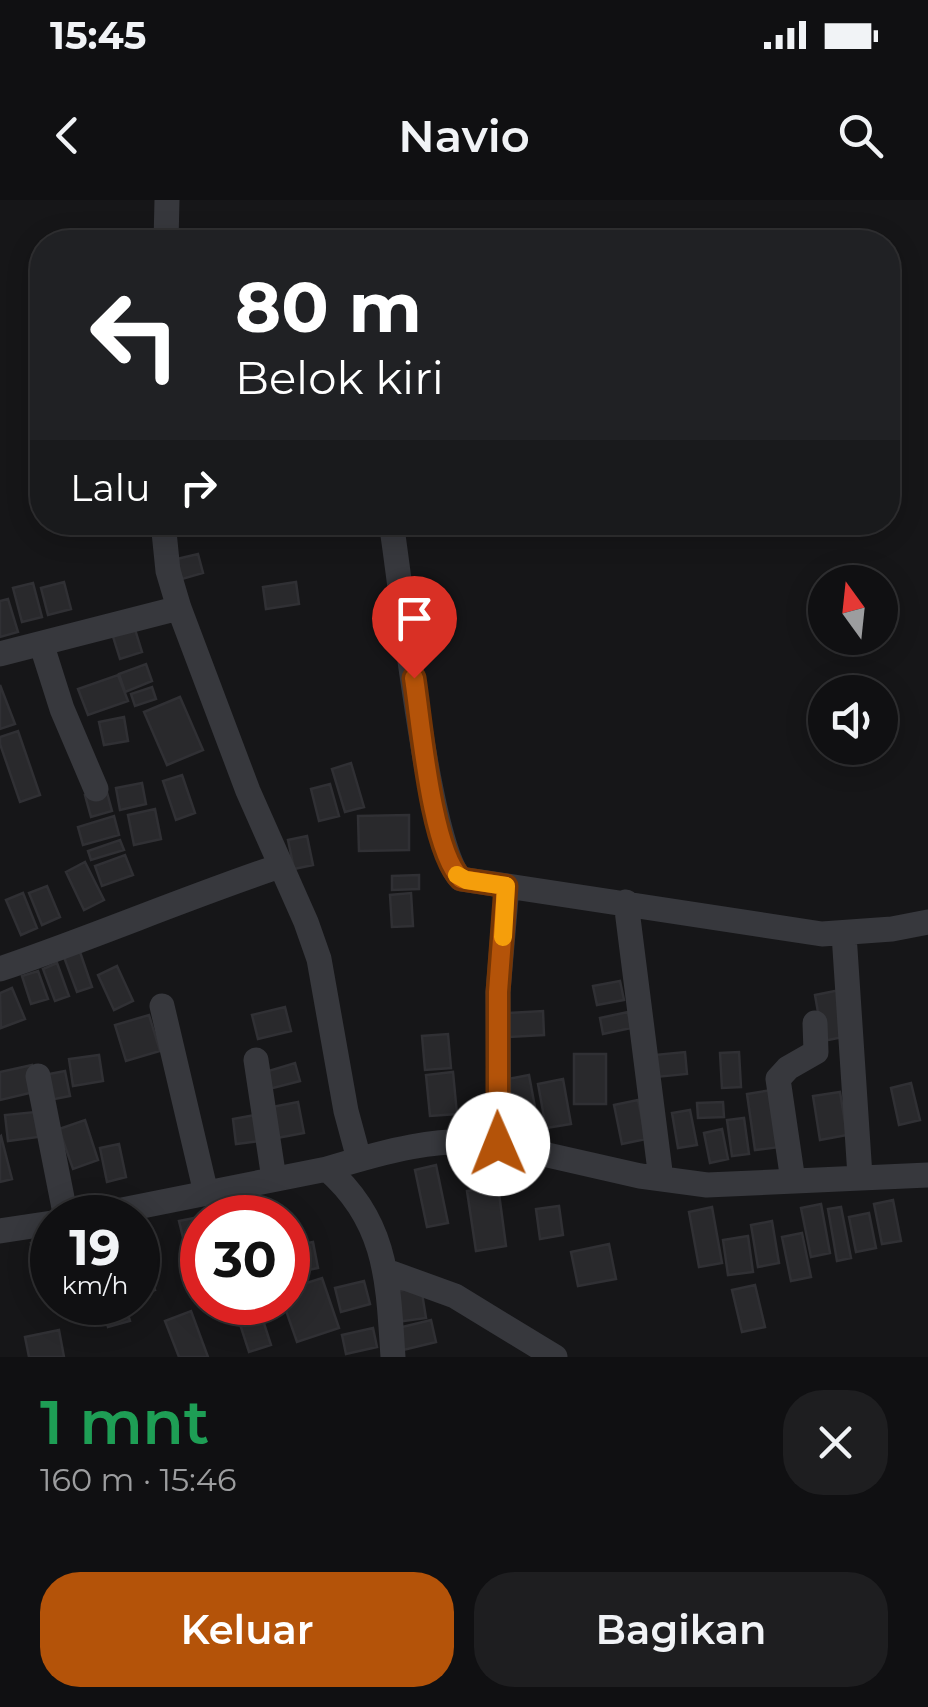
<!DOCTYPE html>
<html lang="id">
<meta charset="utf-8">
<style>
:root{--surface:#101012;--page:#1e1e20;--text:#f1f3f6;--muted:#9c9d9f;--line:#303032;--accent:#b45309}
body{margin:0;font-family:Montserrat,sans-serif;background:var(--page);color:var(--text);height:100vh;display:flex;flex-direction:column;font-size:38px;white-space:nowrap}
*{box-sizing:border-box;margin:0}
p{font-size:32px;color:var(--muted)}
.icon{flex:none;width:55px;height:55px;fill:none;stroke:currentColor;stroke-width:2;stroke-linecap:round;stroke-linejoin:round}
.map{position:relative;height:1157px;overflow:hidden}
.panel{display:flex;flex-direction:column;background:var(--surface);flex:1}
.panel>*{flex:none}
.top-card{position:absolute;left:30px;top:30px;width:870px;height:305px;border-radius:40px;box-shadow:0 5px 25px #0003,0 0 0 2px var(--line);background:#202124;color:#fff;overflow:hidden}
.needle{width:65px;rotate:345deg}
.controls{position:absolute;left:808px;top:365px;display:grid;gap:20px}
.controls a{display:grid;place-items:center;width:90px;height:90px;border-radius:50%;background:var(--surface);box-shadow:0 5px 25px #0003,0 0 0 2px var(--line);font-size:50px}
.speed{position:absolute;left:30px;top:995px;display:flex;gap:20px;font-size:50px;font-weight:700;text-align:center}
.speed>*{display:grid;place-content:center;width:130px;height:130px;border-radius:50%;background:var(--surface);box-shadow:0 5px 25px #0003,0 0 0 2px var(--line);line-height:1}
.speed small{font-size:25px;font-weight:400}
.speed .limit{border:15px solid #d22;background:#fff;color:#111}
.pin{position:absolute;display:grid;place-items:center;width:85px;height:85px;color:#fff;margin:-102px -42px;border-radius:50% 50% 50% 0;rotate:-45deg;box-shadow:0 0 10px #0007}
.pin .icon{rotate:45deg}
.me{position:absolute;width:110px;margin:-55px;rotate:359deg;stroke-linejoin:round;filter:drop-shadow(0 0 8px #0008)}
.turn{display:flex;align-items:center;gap:35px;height:210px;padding:0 40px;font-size:45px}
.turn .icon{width:130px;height:130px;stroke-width:2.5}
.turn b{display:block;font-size:70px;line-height:85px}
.then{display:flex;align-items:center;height:95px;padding:0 40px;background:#0003;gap:20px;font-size:38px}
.round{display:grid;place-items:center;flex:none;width:105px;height:105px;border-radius:40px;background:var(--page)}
.headline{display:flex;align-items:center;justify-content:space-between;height:170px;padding:0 40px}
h1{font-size:60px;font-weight:600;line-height:75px;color:#1e9e55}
.primary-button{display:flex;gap:20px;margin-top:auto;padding:20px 40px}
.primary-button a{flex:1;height:115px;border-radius:40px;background:var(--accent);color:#fff;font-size:40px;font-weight:600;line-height:115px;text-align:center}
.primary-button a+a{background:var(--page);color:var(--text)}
.status{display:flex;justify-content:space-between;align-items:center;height:70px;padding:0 50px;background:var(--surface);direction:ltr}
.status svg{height:28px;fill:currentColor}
header{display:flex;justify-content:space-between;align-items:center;height:130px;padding:0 40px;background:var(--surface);font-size:45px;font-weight:600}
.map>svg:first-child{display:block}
</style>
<div class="status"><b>15:45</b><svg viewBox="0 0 49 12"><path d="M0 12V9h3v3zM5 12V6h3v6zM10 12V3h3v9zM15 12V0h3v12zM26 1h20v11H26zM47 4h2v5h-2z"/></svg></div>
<header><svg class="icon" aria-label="back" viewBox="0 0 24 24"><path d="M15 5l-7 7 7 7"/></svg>Navio<svg class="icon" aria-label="search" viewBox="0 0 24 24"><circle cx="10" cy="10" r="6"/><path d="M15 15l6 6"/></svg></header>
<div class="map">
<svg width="928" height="1157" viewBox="0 0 928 1157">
<rect width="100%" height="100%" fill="#161618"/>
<path fill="#29292c" stroke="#303034" stroke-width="2.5" d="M 198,354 L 203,373 L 182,379 L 177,359 Z
M 64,382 L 71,409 L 48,415 L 41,388 Z
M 296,382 L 299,404 L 266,409 L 263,387 Z
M 33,383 L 42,417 L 22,422 L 13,388 Z
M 8,399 L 18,432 L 0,437 L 0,401 Z
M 133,423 L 142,452 L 120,459 L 111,430 Z
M 146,464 L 152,481 L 125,492 L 119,474 Z
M 118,475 L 128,501 L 88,515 L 78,489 Z
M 0,485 L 15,524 L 0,529 Z
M 152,487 L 156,499 L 135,506 L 131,494 Z
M 180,497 L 203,550 L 167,565 L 144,512 Z
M 124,517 L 128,541 L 104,545 L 99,522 Z
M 18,531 L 40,595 L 20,602 L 0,544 L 0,537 Z
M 351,563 L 364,607 L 345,612 L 332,569 Z
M 182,575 L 195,613 L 176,620 L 163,581 Z
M 142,583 L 146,604 L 120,610 L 116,588 Z
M 330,584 L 339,616 L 319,621 L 311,589 Z
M 106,589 L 112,611 L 91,617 L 85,595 Z
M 155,609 L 161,639 L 134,645 L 128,615 Z
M 409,615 L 409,650 L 359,651 L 358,616 Z
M 114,616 L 119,635 L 83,645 L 78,627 Z
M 307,636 L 313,665 L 294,669 L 288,640 Z
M 120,640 L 124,650 L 91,660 L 88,651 Z
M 125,655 L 133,675 L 102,686 L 95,666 Z
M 85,662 L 104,700 L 84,710 L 66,672 Z
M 419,675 L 419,689 L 392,690 L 392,676 Z
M 47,686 L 60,717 L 42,725 L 29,693 Z
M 23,693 L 37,728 L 21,735 L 6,700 Z
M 411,693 L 413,726 L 392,727 L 390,695 Z
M 80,752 L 92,787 L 77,792 L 64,757 Z
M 57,763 L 69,796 L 55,801 L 43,769 Z
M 117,766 L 133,801 L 114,810 L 98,775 Z
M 38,771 L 48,799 L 31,804 L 22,776 Z
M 620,781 L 624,800 L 597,805 L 593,786 Z
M 12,788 L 25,819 L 1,828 L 0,793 Z
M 840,790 L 848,836 L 823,841 L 815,795 Z
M 285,807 L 291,831 L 258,839 L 252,815 Z
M 543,811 L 544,835 L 509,837 L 508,813 Z
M 628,812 L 631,828 L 603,834 L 600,818 Z
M 149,815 L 160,851 L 126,861 L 115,825 Z
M 448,834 L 451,868 L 425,870 L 422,836 Z
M 685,852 L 687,874 L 656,877 L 654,855 Z
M 739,852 L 741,887 L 722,888 L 720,853 Z
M 574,854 L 606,854 L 606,904 L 574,904 Z
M 99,855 L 103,881 L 73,886 L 69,859 Z
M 295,863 L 300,881 L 269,889 L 265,872 Z
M 32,865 L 38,891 L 0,900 L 0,872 Z
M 65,871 L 70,896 L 49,900 L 44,875 Z
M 453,872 L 457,914 L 430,916 L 426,875 Z
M 529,875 L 537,918 L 511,923 L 503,880 Z
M 563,879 L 571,924 L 546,928 L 538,884 Z
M 911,883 L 920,920 L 899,925 L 891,888 Z
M 772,890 L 780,947 L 755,950 L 747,894 Z
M 840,892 L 847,935 L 820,940 L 813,896 Z
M 638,900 L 646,939 L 622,944 L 614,905 Z
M 298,902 L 304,933 L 277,938 L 272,907 Z
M 723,902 L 724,917 L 698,918 L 697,903 Z
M 690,910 L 697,945 L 678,948 L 672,913 Z
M 35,912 L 38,937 L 8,941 L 5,915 Z
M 255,915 L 259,941 L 236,944 L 233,919 Z
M 744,918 L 749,954 L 732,956 L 727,920 Z
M 85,920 L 98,960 L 73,969 L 59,929 Z
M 722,929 L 728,959 L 710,963 L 704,933 Z
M 1,936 L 12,979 L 0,982 L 0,937 Z
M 119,944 L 126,977 L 107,982 L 100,948 Z
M 436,965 L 448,1023 L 427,1027 L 415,970 Z
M 498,986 L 506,1046 L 476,1051 L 467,991 Z
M 893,1000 L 901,1041 L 882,1044 L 874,1004 Z
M 821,1004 L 830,1053 L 811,1057 L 801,1008 Z
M 559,1006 L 563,1035 L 540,1039 L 536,1009 Z
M 712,1007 L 722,1063 L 699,1067 L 689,1012 Z
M 841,1007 L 851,1058 L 837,1061 L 828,1009 Z
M 869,1013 L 876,1048 L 856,1052 L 849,1017 Z
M 204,1016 L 202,1050 L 187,1054 L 179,1021 Z
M 772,1021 L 779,1063 L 758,1067 L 751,1025 Z
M 802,1033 L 811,1077 L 791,1081 L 782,1037 Z
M 748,1036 L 753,1072 L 728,1075 L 723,1040 Z
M 52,1037 L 52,1081 L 42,1084 L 31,1043 Z
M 138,1041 L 155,1090 L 138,1096 Z
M 313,1042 L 318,1068 L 288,1074 L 288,1047 Z
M 609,1044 L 616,1079 L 578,1086 L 571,1052 Z
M 202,1058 L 202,1095 L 196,1097 L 187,1062 Z
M 322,1078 L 339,1128 L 297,1142 L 283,1102 L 288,1102 L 288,1089 Z
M 364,1081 L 370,1104 L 341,1112 L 335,1088 Z
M 755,1085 L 765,1127 L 742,1132 L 732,1090 Z
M 421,1087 L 426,1118 L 396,1122 L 391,1092 Z
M 101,1102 L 124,1102 L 130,1121 L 108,1127 Z
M 191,1111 L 208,1157 L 179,1157 L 165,1121 Z
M 260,1111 L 271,1145 L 249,1152 L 238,1118 Z
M 431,1120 L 436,1142 L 399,1151 L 394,1129 Z
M 373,1128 L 377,1147 L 346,1154 L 342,1135 Z
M 59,1130 L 64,1157 L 29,1157 L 25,1137 Z"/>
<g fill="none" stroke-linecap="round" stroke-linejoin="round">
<path stroke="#37383d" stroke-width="25" d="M 166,42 L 167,0
M 163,322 L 168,371 L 179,408 L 248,591 L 306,722 L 319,759 L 346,911 L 359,959
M 391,322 C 401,382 428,649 461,679 L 822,734 L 892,729 L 928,722
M 42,446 L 62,509 L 96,589
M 0,454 L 179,408
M 626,702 L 661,979
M 844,734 L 860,976
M 0,769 C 94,737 185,698 280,666
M 162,806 L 206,993
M 256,860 L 274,979
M 38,876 L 66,1018
M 499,944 L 498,792 L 507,686
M 327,969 C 388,1022 388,1083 393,1157
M 793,981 L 778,879 L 788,868 L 816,852 L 815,823
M 82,1018 L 327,969 C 382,952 441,935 499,944 L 640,976 L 707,985 L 928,975
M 0,1031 L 52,1023
M 386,1071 L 455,1096 L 555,1157"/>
</g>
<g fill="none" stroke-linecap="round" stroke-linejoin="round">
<defs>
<path id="route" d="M 414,478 C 421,522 431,650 461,679 L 506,686 L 498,792 L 498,944"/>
</defs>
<use href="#route" stroke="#753606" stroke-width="25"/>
<use href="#route" stroke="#b45309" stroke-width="18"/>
<path stroke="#f59e0b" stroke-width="18" d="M 457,675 L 466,680 L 506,686 L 503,737"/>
</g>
</svg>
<div class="controls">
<a><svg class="needle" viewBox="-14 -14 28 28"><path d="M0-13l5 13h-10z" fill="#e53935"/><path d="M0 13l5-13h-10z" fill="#9c9d9f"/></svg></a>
<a><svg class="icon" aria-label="sound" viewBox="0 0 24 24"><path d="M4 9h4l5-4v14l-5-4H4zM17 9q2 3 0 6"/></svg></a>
</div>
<div class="speed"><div>19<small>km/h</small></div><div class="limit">30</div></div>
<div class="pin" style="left:414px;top:478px;background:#d93025"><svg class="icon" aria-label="arrive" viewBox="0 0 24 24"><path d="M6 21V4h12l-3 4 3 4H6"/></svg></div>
<svg class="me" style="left:498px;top:944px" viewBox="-20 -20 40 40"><circle r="19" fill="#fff"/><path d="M0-13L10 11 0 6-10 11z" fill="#b45309"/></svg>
<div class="top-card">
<div class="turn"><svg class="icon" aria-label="left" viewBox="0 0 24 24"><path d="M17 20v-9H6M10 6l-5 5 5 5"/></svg><div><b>80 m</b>Belok kiri</div></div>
<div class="then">Lalu<svg class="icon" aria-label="right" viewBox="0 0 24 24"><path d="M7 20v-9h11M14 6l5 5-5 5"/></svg></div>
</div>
</div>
<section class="panel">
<div class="headline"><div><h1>1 mnt</h1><p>160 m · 15:46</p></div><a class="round"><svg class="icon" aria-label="close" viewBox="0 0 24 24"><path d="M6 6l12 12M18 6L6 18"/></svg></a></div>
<div class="primary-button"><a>Keluar</a><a>Bagikan</a></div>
</section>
